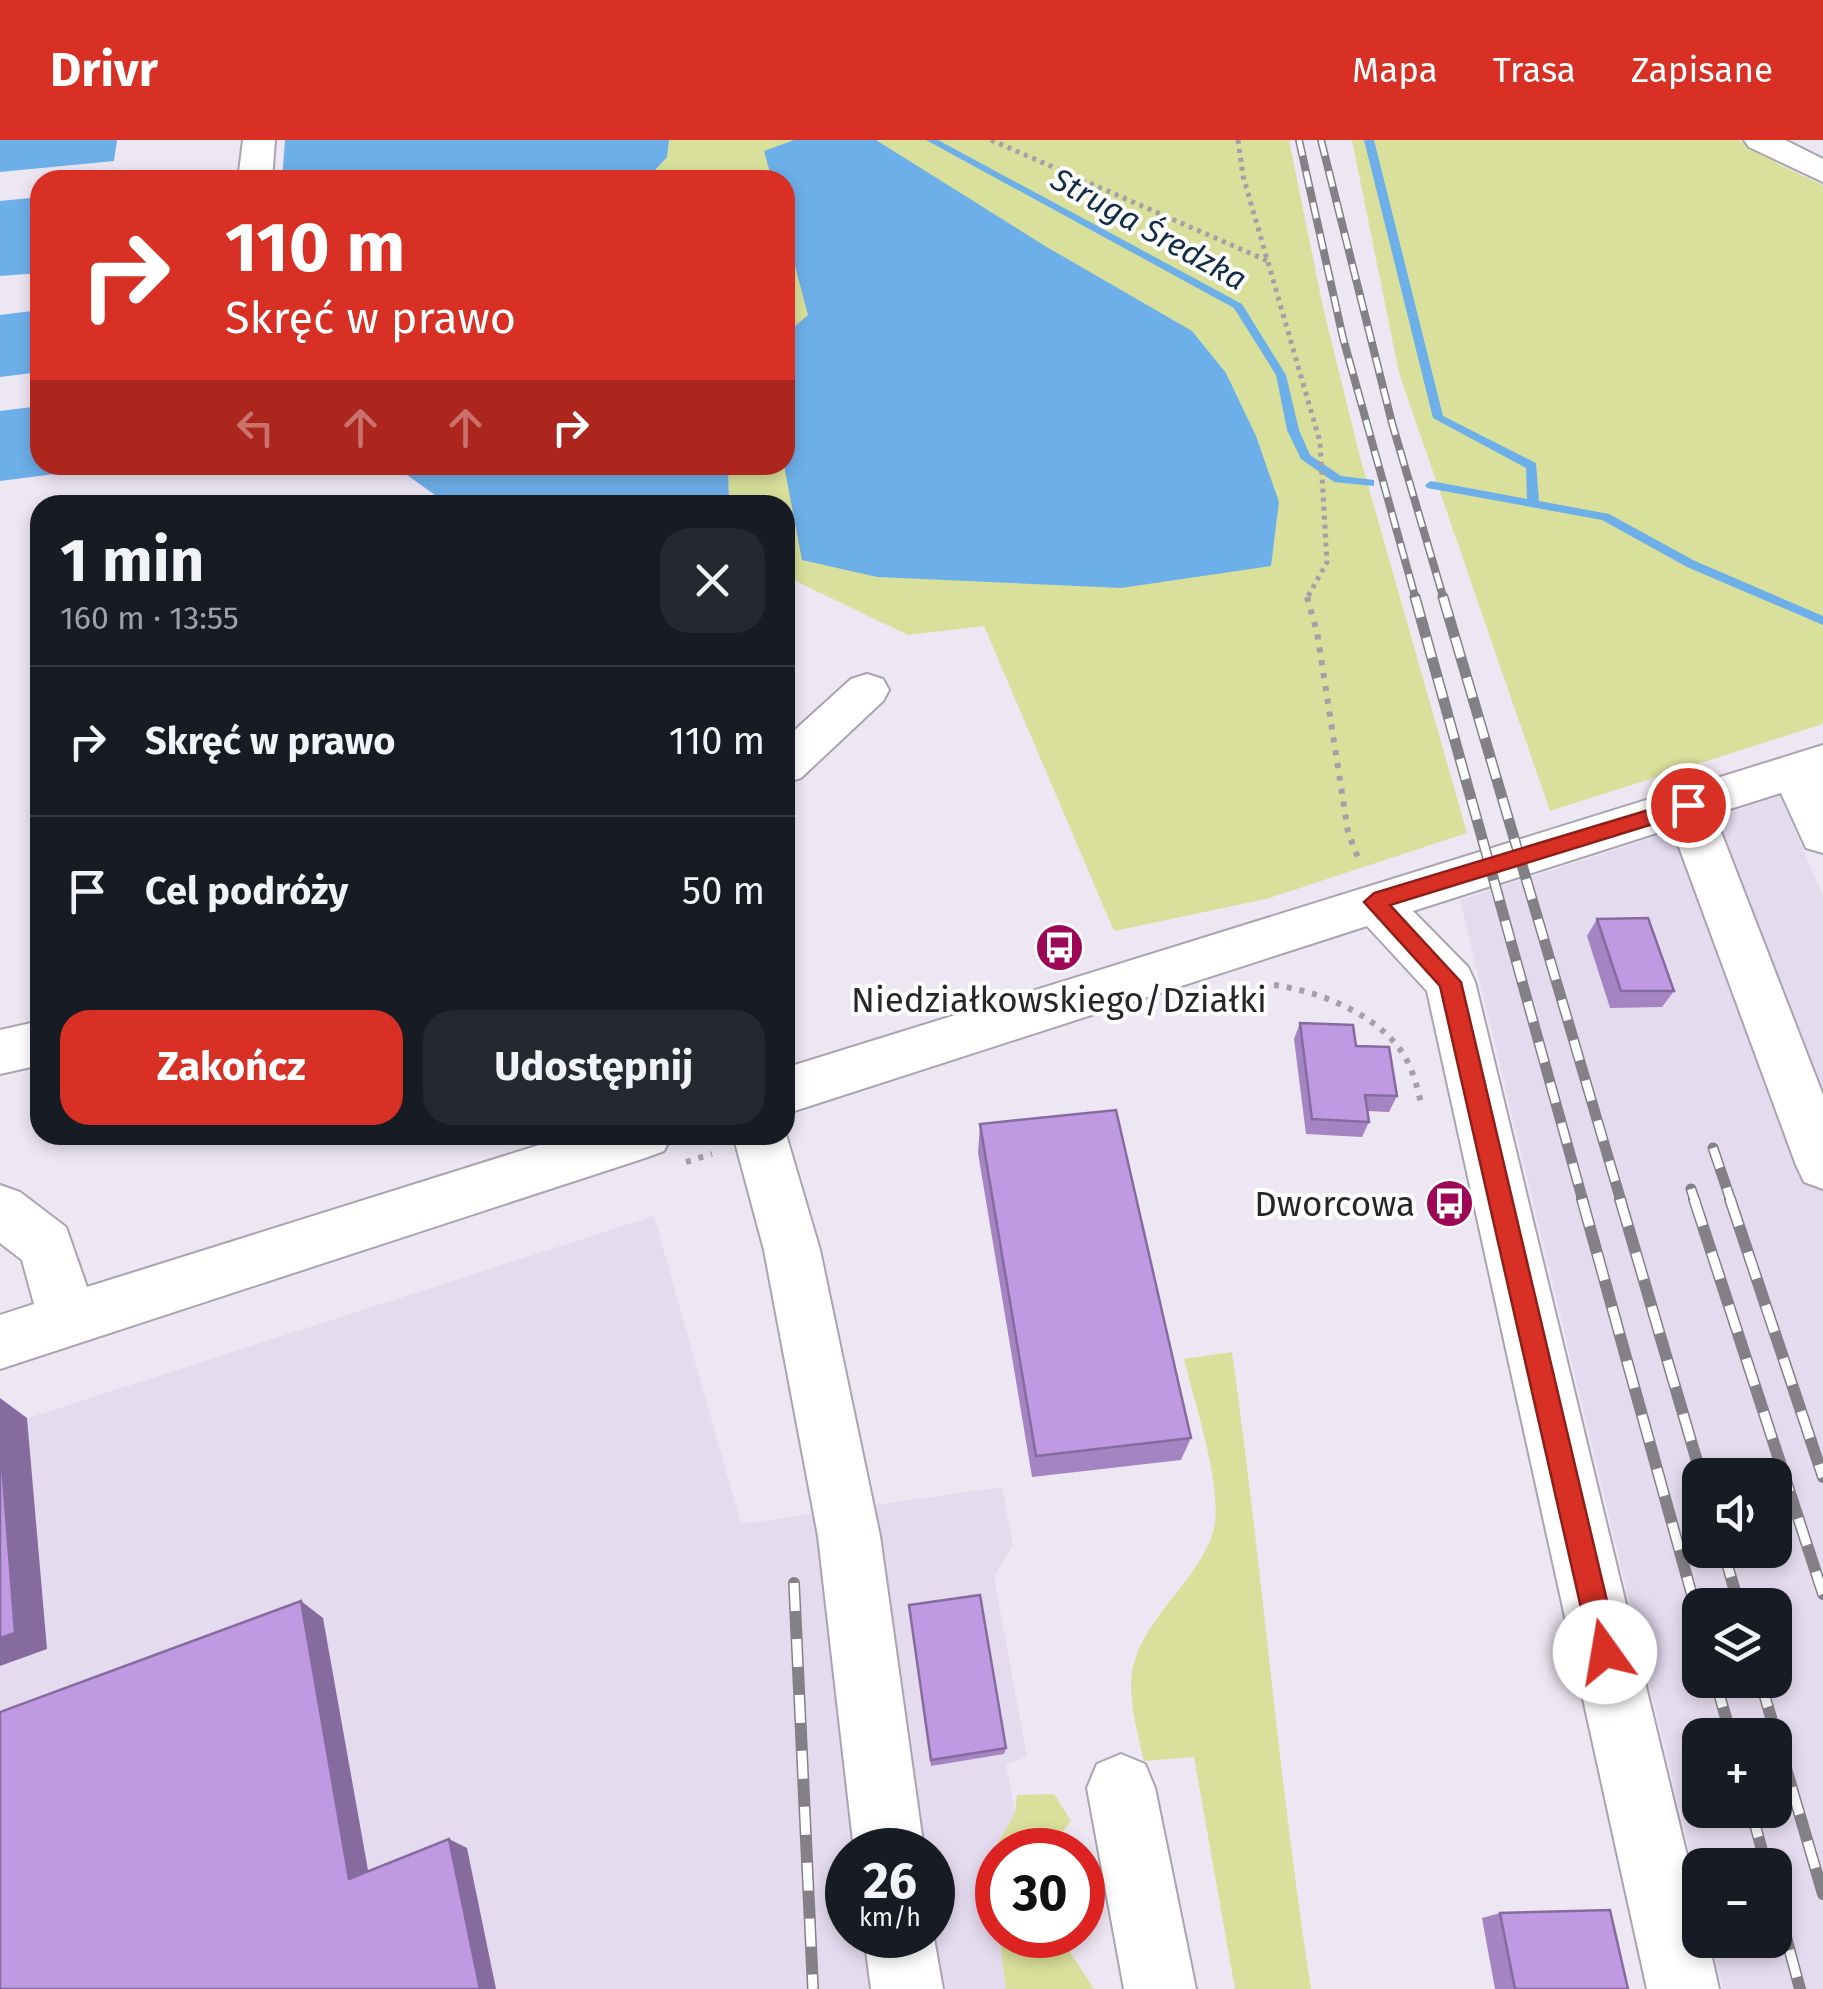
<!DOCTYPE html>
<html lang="pl">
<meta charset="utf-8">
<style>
:root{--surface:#171b24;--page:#242831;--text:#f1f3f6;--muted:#9ea1a6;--line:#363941;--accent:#d93025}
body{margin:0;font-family:"Fira Sans",sans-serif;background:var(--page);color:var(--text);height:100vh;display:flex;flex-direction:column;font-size:38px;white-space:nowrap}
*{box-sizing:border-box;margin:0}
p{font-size:32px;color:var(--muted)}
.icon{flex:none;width:55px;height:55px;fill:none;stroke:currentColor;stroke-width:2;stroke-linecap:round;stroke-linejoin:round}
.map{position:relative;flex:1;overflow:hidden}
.panel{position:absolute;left:30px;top:355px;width:765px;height:650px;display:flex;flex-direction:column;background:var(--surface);border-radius:30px;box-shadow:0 5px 15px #0003}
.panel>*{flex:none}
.hud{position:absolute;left:30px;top:30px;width:765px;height:305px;border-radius:30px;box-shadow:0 5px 15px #0003;background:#d93025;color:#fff;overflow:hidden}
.controls{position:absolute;left:1682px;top:1318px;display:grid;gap:20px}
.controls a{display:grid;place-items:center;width:110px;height:110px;border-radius:20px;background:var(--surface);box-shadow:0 5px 15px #0003;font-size:50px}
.speed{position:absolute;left:825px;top:1688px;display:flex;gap:20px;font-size:50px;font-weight:700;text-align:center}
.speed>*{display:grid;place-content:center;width:130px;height:130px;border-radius:50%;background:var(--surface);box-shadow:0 5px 15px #0003;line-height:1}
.speed small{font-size:25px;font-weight:400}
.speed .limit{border:15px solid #d22;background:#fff;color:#111}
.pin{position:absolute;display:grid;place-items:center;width:85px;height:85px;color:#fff;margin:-42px;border:5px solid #fff;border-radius:50%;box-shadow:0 2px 10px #0007}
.me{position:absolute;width:110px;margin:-55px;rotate:347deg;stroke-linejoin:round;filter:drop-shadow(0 0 8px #0008)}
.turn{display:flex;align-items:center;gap:35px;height:210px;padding:0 30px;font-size:45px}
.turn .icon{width:130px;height:130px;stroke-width:2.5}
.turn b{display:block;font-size:70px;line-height:85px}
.lanes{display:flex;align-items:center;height:95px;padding:0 30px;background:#0003;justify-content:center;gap:50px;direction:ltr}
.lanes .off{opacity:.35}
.round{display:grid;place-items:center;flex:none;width:105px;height:105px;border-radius:30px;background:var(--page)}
.headline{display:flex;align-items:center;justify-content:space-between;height:170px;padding:0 30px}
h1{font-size:60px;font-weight:700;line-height:75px}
.button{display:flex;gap:20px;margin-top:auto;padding:20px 30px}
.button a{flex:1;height:115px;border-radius:30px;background:var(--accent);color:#fff;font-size:40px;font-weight:700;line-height:115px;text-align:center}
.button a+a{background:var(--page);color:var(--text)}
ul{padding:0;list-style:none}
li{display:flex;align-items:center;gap:30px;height:150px;padding:0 30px;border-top:2px solid var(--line)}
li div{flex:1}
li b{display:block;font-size:38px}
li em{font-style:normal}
header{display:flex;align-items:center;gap:60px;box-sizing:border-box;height:140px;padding:0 50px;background:var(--accent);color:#fff}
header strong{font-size:48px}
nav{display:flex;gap:55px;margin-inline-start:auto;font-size:35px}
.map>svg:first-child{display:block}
</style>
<header>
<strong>Drivr</strong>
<nav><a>Mapa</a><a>Trasa</a><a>Zapisane</a></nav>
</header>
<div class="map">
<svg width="1823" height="1849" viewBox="0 0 1823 1849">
<rect width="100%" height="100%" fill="#ede7f3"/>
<path fill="#e5dbef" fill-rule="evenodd" d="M 1780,656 L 1823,756 L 1823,1849 L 1723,1849 L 1711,1800 L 1775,1800 L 1775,1725 L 1700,1725 L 1700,1753 L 1460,760 ZM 1700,1335 L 1775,1335 L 1775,1410 L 1700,1410 ZM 1700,1465 L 1775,1465 L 1775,1540 L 1700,1540 ZM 1700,1595 L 1775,1595 L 1775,1670 L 1700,1670 Z
M 654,1076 L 741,1384 L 1002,1347 L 1013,1405 L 994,1437 L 1027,1617 L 1006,1624 L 1015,1673 L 988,1720 L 1006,1849 L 0,1849 L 0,1287 ZM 848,1710 L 932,1710 L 932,1795 L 848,1795 Z"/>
<path fill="#d9e09b" d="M 669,0 L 1289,0 L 1323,167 L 1360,317 L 1467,693 L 1266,759 L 1114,791 L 984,486 L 908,495 L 785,436 L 785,365 L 729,365 L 728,325 L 785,325 L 785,40 L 646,40 L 666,17 Z
M 1352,0 L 1739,0 L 1780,25 L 1823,45 L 1823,584 L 1550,671 L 1399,233 Z
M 1232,1212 C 1262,1424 1278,1637 1311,1849 L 1235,1849 L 1194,1617 L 1144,1621 C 1124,1537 1122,1521 1177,1452 C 1191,1434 1206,1415 1213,1392 C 1225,1353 1194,1261 1184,1219 Z
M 1054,1654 L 1071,1681 L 1061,1694 L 1025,1701 L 1025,1710 L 998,1710 L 997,1787 L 988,1720 L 1015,1673 L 1017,1655 Z
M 999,1795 L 1059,1795 L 1094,1849 L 1006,1849 Z"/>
<path fill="#6dafe9" d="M 0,0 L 117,0 L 114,21 L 0,32 Z
M 285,0 L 669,0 L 667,17 L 646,40 L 282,40 Z
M 794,0 L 876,0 L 1045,106 L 1192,191 L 1226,233 L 1256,296 L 1279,362 L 1271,426 L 1121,448 L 877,437 L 802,420 L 784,325 L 785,195 L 808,175 L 785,88 L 785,40 L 772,40 L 764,11 Z
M 40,57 L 40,133 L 0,136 L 0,61 Z
M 40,170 L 40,232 L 0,237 L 0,175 Z
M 40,266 L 40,325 L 95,325 L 94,329 L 0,341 L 0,271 Z
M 393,325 L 728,325 L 729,365 L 449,365 Z"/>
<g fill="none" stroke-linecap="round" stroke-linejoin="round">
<path fill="#6dafe9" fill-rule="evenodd" d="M 926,0 L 938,0 L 1242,164 L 1286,235 L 1299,290 L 1310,315 L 1341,336 L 1374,340 L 1374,346 L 1334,342 L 1301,319 L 1287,290 L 1276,235 L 1234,168 Z
M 1364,0 L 1374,0 L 1443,276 L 1536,323 L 1539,361 L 1609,374 L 1695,421 L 1823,476 L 1823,485 L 1687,427 L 1602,380 L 1427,348 L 1425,345 L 1431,341 L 1527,359 L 1526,328 L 1433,278 Z"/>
<defs>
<path id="minor" d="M 243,0 L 275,0 L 272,40 L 238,40 Z
M 1744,0 L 1785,0 L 1823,19 L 1823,42 L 1749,7 Z
M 867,534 L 883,539 L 889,550 L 883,561 L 801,638 L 785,643 L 785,599 L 851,539 Z
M 1823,605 L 1823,713 L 1806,708 L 1781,653 L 1714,674 L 1823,955 L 1823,1049 L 1804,1042 L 1796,1025 L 1672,688 L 1413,771 L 1468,827 L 1475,842 L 1700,1769 L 1700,1800 L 1708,1800 L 1719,1849 L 1647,1849 L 1427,851 L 1367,786 L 785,974 L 785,928 Z
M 40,881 L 40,925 L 0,934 L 0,890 Z
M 785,991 L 820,1110 L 880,1396 L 924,1710 L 854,1710 L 818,1396 L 764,1110 L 733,995 L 785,995 Z
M 571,995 L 672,995 L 664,1011 L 645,1018 L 0,1229 L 0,1175 L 34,1164 L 22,1120 L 0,1103 L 0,1045 L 20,1052 L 66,1087 L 87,1147 Z
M 1121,1614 L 1145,1624 L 1155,1648 L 1196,1849 L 1124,1849 L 1087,1648 L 1097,1624 Z
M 932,1787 L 943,1849 L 871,1849 L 864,1795 L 932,1795 Z"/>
</defs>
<use href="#minor" stroke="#a9a4b0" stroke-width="4"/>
<path stroke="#a49fa9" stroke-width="5" stroke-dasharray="4 5" stroke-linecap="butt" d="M 991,0 L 1268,121
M 1238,0 L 1243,36 L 1320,302 L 1327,422 L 1306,460"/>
<path stroke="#a49fa9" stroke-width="6" stroke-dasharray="5 8" stroke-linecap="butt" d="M 1307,457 L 1317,492 L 1348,692 L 1360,723
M 1274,845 C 1319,851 1376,874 1402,912 C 1412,927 1417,946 1421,963
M 686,1022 L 712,1014"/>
<use href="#minor" fill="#fff" fill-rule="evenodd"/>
<defs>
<path id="rail-far2" d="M 1299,0 L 1343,198 L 1416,460
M 1321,0 L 1392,283 L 1444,460"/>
<path id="rail-far1" d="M 1415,457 L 1583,1061
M 1443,457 L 1621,1061
M 1713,1008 L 1731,1061
M 1691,1049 L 1695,1061"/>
<path id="rail" d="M 1582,1059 L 1700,1484
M 1620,1059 L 1701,1335
M 1694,1059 L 1823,1454
M 1730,1059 L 1823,1337
M 1723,1410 L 1739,1465
M 794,1443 L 813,1849
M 1715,1540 L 1731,1595
M 1760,1540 L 1823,1754
M 1751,1670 L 1766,1725
M 1775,1756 L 1800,1849"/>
</defs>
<use href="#rail-far2" stroke="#848088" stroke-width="8"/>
<use href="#rail-far1" stroke="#848088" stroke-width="11"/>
<use href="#rail" stroke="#848088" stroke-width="12"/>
<use href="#rail-far2" stroke="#fff" stroke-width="5" stroke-dasharray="16" stroke-linecap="butt"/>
<use href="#rail-far1" stroke="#fff" stroke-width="8" stroke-dasharray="21" stroke-linecap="butt"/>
<use href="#rail" stroke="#fff" stroke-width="9" stroke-dasharray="28" stroke-linecap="butt"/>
</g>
<path fill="#a484c2" d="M 1597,779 L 1674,851 L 1662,867 L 1610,868 L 1587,796 Z
M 1300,883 L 1356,906 L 1397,956 L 1389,972 L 1367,971 L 1369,982 L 1362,997 L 1306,994 L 1294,899 Z
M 980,984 L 1191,1298 L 1181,1320 L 1032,1337 L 978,1013 Z
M 909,1465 L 1006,1608 L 1004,1614 L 931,1626 Z
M 1500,1773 L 1628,1849 L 1495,1849 L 1482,1778 Z"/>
<path fill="#866c9e" d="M 790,467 L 791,476 L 785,478 L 785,468 Z
M 0,1258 L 27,1278 L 47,1509 L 0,1526 Z
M 301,1461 L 323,1478 L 371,1747 L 349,1739 Z
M 449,1699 L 467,1708 L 496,1849 L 480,1849 Z"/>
<path fill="#bf9ae2" stroke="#866c9e" stroke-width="2.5" d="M 1648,778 L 1674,851 L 1621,851 L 1597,779 Z
M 1300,883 L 1353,885 L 1356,906 L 1389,907 L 1397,956 L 1365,955 L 1369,982 L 1312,979 Z
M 1116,970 L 1191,1298 L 1036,1316 L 980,984 Z
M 0,1297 L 15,1493 L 0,1498 Z
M 980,1455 L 1006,1608 L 931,1620 L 909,1465 Z
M 301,1461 L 349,1739 L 449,1699 L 480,1849 L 0,1849 L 0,1572 Z
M 1610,1770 L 1628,1849 L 1515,1849 L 1500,1773 Z"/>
<path fill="#d93025" stroke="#8d1f18" stroke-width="2.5" d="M 1688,658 L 1695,660 L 1695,671 L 1390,765 L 1461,842 L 1619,1512 L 1615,1522 L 1605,1526 L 1595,1522 L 1591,1512 L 1440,846 L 1364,762 L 1374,753 Z"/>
<defs>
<symbol id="bus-disc" viewBox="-11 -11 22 22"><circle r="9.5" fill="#9c0856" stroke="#fff"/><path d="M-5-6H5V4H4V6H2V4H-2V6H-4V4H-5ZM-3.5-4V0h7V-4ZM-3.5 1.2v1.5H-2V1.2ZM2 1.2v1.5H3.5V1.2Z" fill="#fff"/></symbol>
</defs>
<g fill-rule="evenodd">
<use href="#bus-disc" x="1032" y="780" width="55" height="55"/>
<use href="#bus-disc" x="1422" y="1036" width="55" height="55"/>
</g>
<g text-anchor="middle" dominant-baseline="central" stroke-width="8" stroke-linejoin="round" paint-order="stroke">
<g font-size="32" font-style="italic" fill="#122e46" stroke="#fff">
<text transform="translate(1149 89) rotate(29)">Struga Średzka</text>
</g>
<g font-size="35" fill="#28262b" stroke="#fff">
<text x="1059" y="860">Niedziałkowskiego/Działki</text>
<text x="1415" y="1064" text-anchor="end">Dworcowa</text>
</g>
</g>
</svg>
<div class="controls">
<a><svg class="icon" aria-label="sound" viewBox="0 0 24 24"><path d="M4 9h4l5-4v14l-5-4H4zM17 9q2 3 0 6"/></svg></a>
<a><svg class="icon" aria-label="layers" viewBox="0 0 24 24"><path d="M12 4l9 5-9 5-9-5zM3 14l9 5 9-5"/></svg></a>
<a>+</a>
<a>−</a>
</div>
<div class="speed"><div>26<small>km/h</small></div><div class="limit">30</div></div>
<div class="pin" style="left:1688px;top:665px;background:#d93025"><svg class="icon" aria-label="arrive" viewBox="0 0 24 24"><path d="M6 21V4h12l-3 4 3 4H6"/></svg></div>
<svg class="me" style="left:1605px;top:1512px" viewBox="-20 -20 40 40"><circle r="19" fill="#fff"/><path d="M0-13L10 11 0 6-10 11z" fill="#d93025"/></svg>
<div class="hud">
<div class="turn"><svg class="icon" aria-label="right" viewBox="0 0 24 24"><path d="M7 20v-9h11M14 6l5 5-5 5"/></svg><div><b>110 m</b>Skręć w prawo</div></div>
<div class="lanes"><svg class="icon off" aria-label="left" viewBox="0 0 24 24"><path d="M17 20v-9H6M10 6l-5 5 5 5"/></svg><svg class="icon off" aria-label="ahead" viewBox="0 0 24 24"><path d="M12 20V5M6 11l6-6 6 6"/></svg><svg class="icon off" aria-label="ahead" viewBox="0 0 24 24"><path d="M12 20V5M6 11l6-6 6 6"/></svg><svg class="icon" aria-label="right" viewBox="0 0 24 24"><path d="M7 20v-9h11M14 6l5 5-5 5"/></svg></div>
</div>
<section class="panel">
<div class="headline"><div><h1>1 min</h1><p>160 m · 13:55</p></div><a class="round"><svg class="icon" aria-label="close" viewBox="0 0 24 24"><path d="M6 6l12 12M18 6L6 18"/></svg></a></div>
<ul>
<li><svg class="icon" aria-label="right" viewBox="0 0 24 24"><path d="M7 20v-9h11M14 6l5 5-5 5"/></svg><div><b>Skręć w prawo</b></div><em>110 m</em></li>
<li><svg class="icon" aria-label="arrive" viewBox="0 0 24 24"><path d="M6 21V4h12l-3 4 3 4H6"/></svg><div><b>Cel podróży</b></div><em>50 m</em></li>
</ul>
<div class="button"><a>Zakończ</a><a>Udostępnij</a></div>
</section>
</div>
